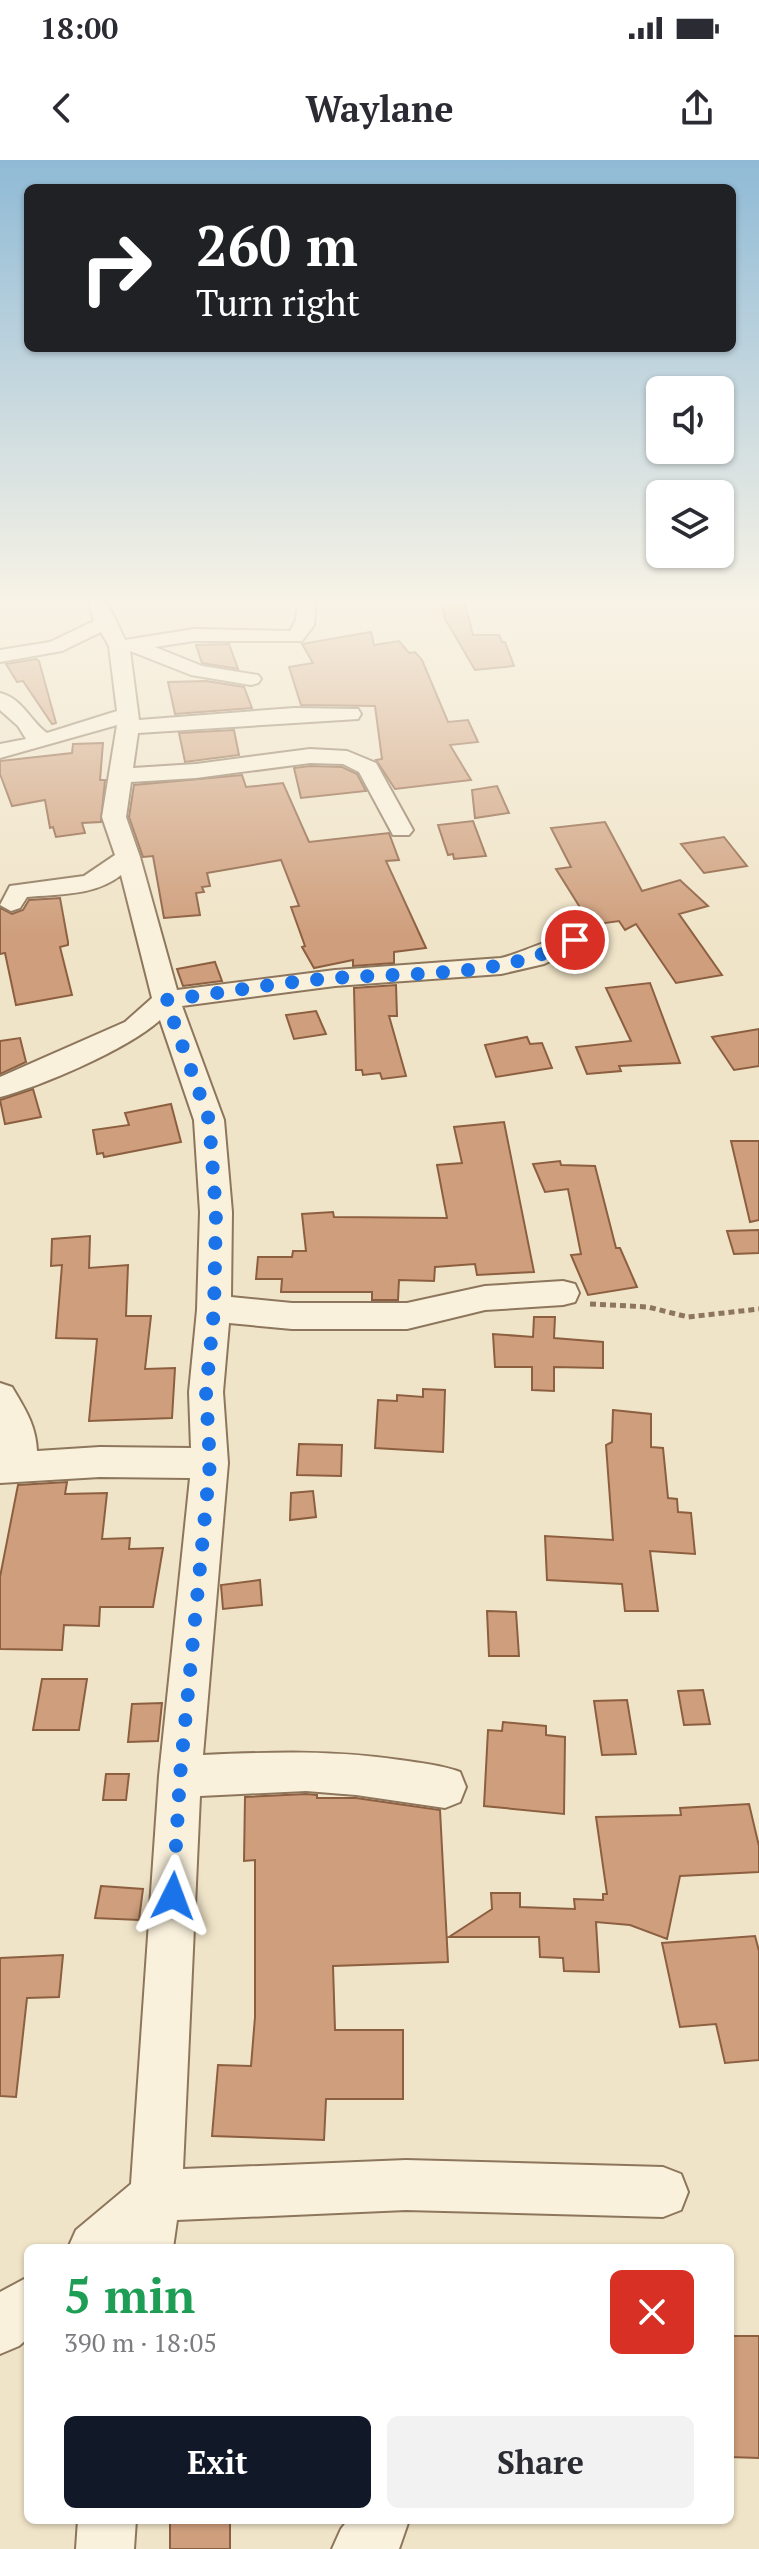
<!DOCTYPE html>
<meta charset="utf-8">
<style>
:root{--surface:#fff;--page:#f2f2f3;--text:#2b2b33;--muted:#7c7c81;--accent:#111827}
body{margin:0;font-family:"PT Serif",serif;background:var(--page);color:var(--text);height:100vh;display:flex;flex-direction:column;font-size:30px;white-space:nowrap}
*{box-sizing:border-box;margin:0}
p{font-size:26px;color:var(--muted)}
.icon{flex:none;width:44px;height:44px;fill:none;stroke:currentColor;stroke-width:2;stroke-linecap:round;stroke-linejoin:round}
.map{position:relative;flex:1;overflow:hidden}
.panel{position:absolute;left:24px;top:2084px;width:710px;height:280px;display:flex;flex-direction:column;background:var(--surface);border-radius:12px;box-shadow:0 2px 6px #0004}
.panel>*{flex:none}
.top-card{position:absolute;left:24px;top:24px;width:712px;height:168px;border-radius:12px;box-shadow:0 2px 6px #0004;background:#202124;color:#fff;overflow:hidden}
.buttons{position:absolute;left:646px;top:216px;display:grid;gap:16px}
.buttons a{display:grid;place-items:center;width:88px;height:88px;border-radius:12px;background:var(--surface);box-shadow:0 2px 6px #0004;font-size:40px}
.pin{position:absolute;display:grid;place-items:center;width:68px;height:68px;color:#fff;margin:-34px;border:4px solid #fff;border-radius:50%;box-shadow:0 2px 8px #0007}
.me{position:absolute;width:88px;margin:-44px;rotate:3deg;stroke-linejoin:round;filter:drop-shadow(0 0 6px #0008)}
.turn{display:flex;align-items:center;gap:28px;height:168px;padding:0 40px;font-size:36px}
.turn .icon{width:104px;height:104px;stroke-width:2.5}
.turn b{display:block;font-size:56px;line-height:68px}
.round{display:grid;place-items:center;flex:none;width:84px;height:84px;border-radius:12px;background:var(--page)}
.head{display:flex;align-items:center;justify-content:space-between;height:136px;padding:0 40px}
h1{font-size:48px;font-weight:600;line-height:60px;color:#1e9e55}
.primary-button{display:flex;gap:16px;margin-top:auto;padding:16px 40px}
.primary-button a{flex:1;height:92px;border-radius:12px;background:var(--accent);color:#fff;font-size:32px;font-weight:600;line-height:92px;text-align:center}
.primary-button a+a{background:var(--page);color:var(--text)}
.status{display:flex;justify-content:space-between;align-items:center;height:56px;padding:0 40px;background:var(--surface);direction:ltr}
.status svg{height:22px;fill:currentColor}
header{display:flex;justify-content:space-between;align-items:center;height:104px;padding:0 40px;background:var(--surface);font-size:36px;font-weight:600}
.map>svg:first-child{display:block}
</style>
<div class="status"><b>18:00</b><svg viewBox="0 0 49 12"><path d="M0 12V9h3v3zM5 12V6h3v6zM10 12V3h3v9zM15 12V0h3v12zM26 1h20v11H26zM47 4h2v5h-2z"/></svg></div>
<header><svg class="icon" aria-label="back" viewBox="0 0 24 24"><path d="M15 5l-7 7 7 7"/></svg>Waylane<svg class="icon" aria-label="share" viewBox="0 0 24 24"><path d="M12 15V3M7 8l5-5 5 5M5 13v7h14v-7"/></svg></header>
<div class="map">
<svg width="759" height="2389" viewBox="0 0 759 2389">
<rect width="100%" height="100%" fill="#f0e4c8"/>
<path fill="#cf9f7d" stroke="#8d5f41" stroke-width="2" d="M 441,440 L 464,440 L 473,475 L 499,475 L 502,482 L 505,482 L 514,506 L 475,510 L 445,459 Z
M 371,472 L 374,485 L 399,481 L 409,493 L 415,492 L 422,500 L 448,562 L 468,560 L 478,582 L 450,585 L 471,620 L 395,629 L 376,600 L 382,599 L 375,546 L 301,545 L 289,507 L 313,503 L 302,484 Z
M 229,484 L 238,509 L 202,503 L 196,485 Z
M 36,499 L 39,501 L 56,563 L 52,564 L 23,521 L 17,522 L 6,504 Z
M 206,521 L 244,527 L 252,548 L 175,554 L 168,522 Z
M 234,570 L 239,595 L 185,602 L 179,573 Z
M 103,583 L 100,620 L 105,620 L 101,662 L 82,663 L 85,673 L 56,677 L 53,667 L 50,668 L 45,640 L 12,646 L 0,614 L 0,601 L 72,593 L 73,584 Z
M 310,606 L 342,607 L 357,614 L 366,631 L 301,638 L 294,608 Z
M 242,615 L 246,627 L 283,623 L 309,682 L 389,673 L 399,700 L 386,701 L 426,788 L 394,792 L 394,803 L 353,806 L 353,800 L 314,808 L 302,787 L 305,786 L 291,747 L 299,746 L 281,700 L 207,713 L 210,726 L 202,727 L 204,732 L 196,733 L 200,755 L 164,758 L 153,696 L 143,697 L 129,657 L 134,625 Z
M 497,626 L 509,653 L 475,658 L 472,630 Z
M 473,661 L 486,696 L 454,699 L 453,694 L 448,695 L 438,665 Z
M 605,662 L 642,731 L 680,720 L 708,746 L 679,754 L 722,815 L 676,823 L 636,764 L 625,770 L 619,761 L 591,765 L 556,709 L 571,707 L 551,668 Z
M 724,677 L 747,706 L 704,713 L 681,684 Z
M 60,738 L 68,782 L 68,785 L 60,787 L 72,835 L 16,845 L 5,793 L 0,794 L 0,748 L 12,754 L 23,750 L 29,740 Z
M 215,802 L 222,821 L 183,826 L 177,809 Z
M 650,823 L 680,903 L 619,906 L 621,911 L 587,914 L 576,887 L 631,881 L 606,828 Z
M 396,825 L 397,856 L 389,856 L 406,916 L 382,919 L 380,913 L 363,915 L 362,910 L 356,910 L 354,828 Z
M 316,851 L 326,874 L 294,879 L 286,855 Z
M 759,869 L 759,906 L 734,910 L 712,877 Z
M 527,877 L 530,884 L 542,883 L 552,908 L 496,917 L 485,885 Z
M 20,878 L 26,902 L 0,914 L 0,881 Z
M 33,929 L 41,957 L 5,964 L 0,940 Z
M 171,944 L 181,982 L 104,997 L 103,993 L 97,994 L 93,970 L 129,965 L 125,953 Z
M 504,962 L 534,1112 L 477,1115 L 475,1104 L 435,1107 L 434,1121 L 399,1120 L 398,1140 L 372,1140 L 372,1132 L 281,1132 L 282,1119 L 256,1119 L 258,1097 L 292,1097 L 293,1091 L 306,1091 L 302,1054 L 333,1052 L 334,1057 L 447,1058 L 437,1005 L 462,1003 L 454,967 Z
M 731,981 L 759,981 L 759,1060 L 750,1062 Z
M 560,1001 L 561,1005 L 595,1006 L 616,1088 L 620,1088 L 637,1127 L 588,1135 L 571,1095 L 581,1094 L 568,1029 L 545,1032 L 533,1004 Z
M 759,1070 L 759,1093 L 734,1094 L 727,1071 Z
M 90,1076 L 89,1108 L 128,1105 L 126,1156 L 151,1156 L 145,1209 L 175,1208 L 172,1258 L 89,1261 L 97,1179 L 56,1178 L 62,1105 L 51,1106 L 52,1079 Z
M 534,1157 L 555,1157 L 554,1178 L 603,1182 L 603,1208 L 554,1207 L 554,1231 L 532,1230 L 532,1207 L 495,1207 L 493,1174 L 533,1177 Z
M 423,1229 L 445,1230 L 443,1292 L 375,1288 L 378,1240 L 397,1241 L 397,1235 L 423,1237 Z
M 613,1250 L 651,1254 L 651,1287 L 663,1288 L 668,1338 L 677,1339 L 678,1352 L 691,1353 L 695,1394 L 650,1391 L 658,1451 L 625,1451 L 622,1424 L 547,1420 L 545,1376 L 613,1380 L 606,1285 L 612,1282 Z
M 299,1284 L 342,1285 L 341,1316 L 297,1315 Z
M 67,1322 L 65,1334 L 107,1333 L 102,1379 L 130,1378 L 129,1389 L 163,1388 L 153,1447 L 100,1447 L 99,1466 L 64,1465 L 62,1490 L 0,1489 L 0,1417 L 18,1325 Z
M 313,1331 L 316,1357 L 290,1360 L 291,1333 Z
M 260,1420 L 262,1445 L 223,1449 L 221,1425 Z
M 487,1451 L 516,1452 L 519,1496 L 489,1496 Z
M 42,1519 L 87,1519 L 79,1570 L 33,1570 Z
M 703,1530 L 710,1564 L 684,1565 L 678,1531 Z
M 627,1540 L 636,1594 L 602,1595 L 594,1541 Z
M 162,1543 L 158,1581 L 128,1582 L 132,1544 Z
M 503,1562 L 546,1566 L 546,1575 L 565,1577 L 564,1654 L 484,1646 L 488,1570 L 502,1571 Z
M 106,1614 L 129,1614 L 126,1640 L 103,1640 Z
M 306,1634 L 317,1635 L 317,1638 L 356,1638 L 440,1650 L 448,1802 L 333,1806 L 335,1870 L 403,1870 L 403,1939 L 326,1939 L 324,1980 L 212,1976 L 218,1905 L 251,1906 L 255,1857 L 255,1700 L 244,1701 L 245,1637 Z
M 749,1644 L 759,1686 L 759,1712 L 680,1716 L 667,1779 L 630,1765 L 596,1762 L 599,1812 L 564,1811 L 563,1798 L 540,1797 L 539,1777 L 449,1777 L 492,1749 L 491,1733 L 520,1733 L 520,1747 L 575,1749 L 574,1739 L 603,1740 L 603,1734 L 607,1734 L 596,1657 L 681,1655 L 680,1648 Z
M 101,1726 L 143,1729 L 139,1760 L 95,1758 Z
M 755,1776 L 759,1791 L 759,1900 L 725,1903 L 716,1864 L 680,1867 L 662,1783 Z
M 63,1795 L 59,1837 L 27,1838 L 16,1937 L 0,1936 L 0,1798 Z
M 730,2176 L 759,2176 L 759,2298 L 730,2297 Z
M 170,2360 L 230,2360 L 230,2389 L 170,2389 Z"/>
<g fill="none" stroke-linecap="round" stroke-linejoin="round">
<defs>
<path id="minor" d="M 88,440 L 106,440 L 125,480 L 194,469 L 290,471 L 296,460 L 298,440 L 316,440 L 314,465 L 302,481 L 194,481 L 155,487 L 202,506 L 258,515 L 261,519 L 258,523 L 251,525 L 191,515 L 130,491 L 139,560 L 294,548 L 358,549 L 361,554 L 358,559 L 138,573 L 133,608 L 196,604 L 310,589 L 347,591 L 376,603 L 413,670 L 409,675 L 393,675 L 359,612 L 343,604 L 310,603 L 196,618 L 131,622 L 126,657 L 140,697 L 177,830 L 335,810 L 501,798 C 523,793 567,770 584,775 L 588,780 L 584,785 L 544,804 L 501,814 L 335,826 L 182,846 L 224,960 L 232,1052 L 231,1137 L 292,1143 L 407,1143 L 485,1126 L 563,1121 L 575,1124 L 579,1133 L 575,1142 L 563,1145 L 485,1150 L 407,1169 L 292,1169 L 229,1163 L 223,1232 L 228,1303 L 203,1595 C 270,1592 334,1590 400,1600 C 421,1603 441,1605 460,1612 L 466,1627 L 460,1642 L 445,1648 L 356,1635 L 306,1631 L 200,1636 L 183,2009 L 406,2000 L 663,2007 L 681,2014 L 688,2032 L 681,2050 L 663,2057 L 406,2050 L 177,2060 L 173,2088 L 68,2088 L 76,2070 L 131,2024 L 159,1616 L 190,1318 L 100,1317 L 0,1323 L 0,1223 L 12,1227 C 25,1249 36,1265 37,1291 L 100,1287 L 191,1288 L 189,1232 L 197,1150 L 200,1052 L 194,960 L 160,860 C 128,889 42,926 0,937 L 0,917 L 125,862 L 152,838 L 121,715 C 95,736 58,734 27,737 L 20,748 L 11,751 L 0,745 L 10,726 L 84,716 L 115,695 L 102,657 L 117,565 L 0,598 L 0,584 L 26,579 L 18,566 L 0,550 L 0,533 C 22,538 31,562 47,573 L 117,551 L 109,486 L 101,472 L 62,491 L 0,502 L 0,490 L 50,482 L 94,461 Z
M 28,2117 L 28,2178 L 19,2186 L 0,2194 L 0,2132 Z
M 78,2360 L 136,2360 L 134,2389 L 76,2389 Z
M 348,2360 L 409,2360 L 399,2389 L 332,2389 L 341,2369 Z"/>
</defs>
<use href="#minor" stroke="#8d765c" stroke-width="4"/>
<path stroke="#8d765c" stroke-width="5" stroke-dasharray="6 4" stroke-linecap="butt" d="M 590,1144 L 648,1147 L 688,1157 L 759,1149"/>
<use href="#minor" fill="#faf1dc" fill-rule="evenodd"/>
</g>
<linearGradient id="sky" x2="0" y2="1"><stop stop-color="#8fbad6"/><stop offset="0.57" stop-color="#f8f3e6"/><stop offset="1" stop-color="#f8f3e6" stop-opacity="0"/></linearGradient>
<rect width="759" height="774" fill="url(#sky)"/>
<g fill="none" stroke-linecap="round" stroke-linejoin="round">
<path stroke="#1a73e8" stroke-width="14" stroke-dasharray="0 25.2" d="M 173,1736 L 180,1616 L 210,1303 L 206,1232 L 214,1150 L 216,1052 L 209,960 L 166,840 C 223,833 279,822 336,818 C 416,812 502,818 575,780"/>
</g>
</svg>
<div class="buttons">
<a><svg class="icon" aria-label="sound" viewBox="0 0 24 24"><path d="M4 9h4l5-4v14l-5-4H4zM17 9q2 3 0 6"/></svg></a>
<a><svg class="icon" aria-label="layers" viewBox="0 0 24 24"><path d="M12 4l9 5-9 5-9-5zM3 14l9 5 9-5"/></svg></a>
</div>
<div class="pin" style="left:575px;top:780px;background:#d93025"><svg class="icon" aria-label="arrive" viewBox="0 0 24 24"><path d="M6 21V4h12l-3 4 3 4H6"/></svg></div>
<svg class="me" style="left:173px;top:1736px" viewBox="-20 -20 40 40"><path d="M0-17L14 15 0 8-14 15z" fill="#1a73e8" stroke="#fff" stroke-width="4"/></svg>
<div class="top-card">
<div class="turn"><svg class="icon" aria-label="right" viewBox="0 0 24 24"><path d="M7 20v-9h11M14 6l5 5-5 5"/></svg><div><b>260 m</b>Turn right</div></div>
</div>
<section class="panel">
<div class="head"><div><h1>5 min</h1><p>390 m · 18:05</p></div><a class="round" style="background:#d93025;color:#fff"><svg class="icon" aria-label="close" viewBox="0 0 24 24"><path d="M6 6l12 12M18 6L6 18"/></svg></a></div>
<div class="primary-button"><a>Exit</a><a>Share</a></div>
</section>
</div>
